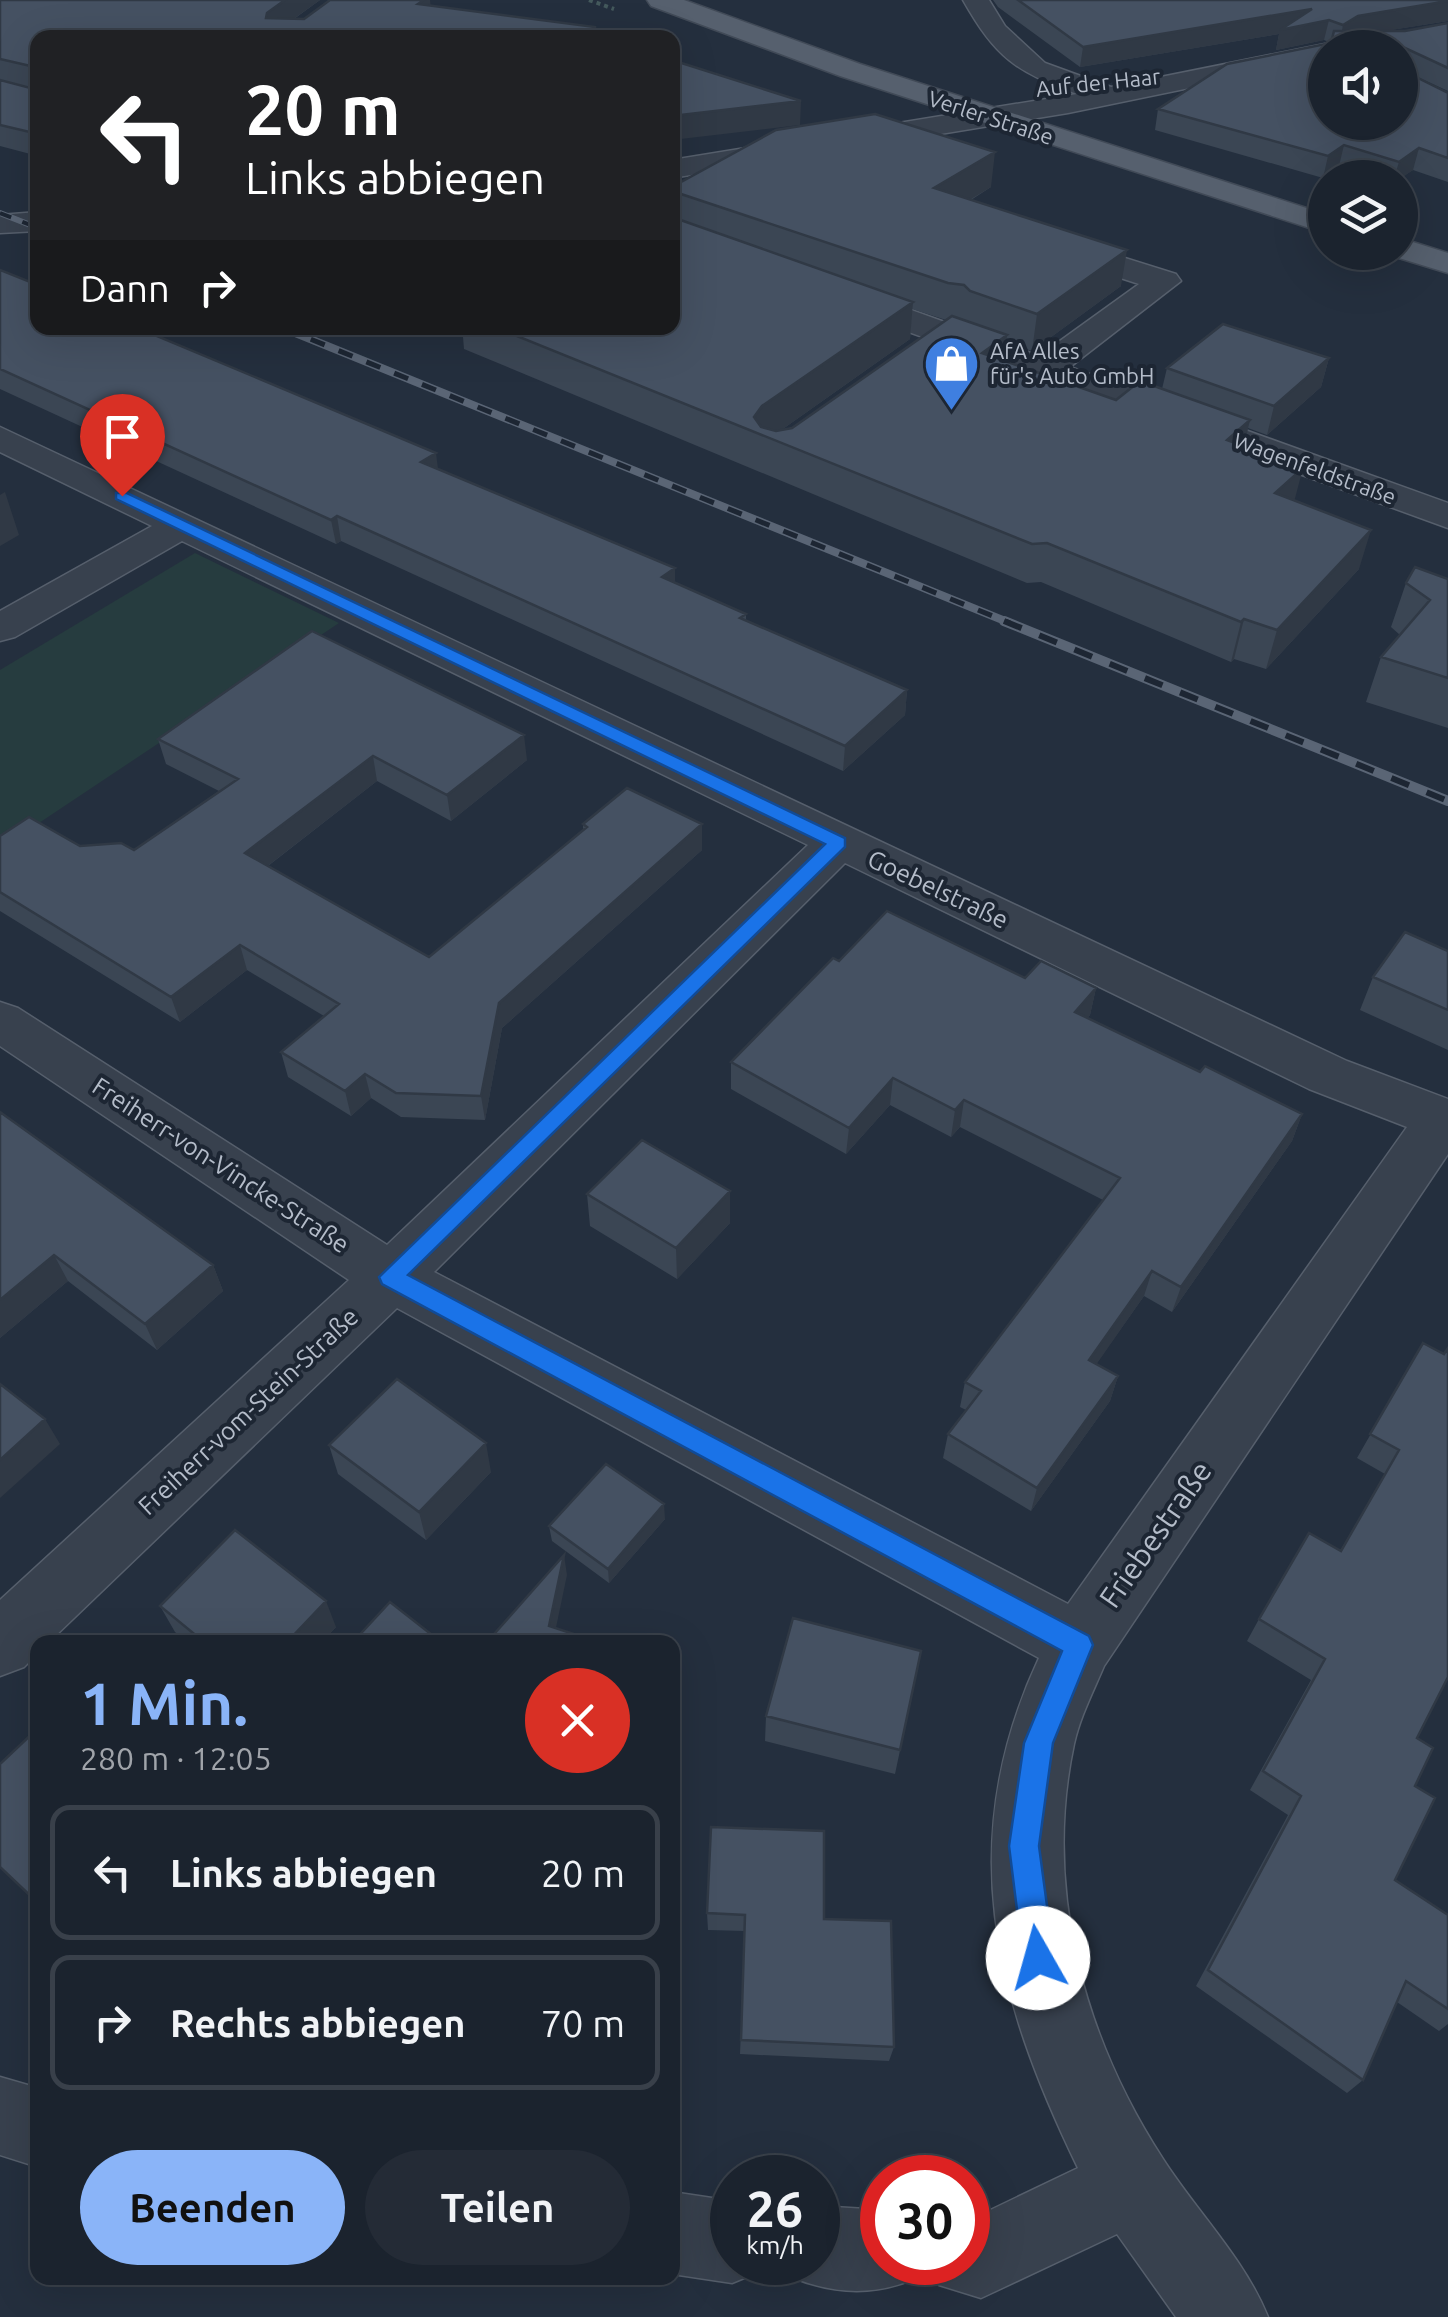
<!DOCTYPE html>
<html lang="de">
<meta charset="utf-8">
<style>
:root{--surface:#1b232e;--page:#242b36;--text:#f1f3f6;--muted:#a0a4aa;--line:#39404a;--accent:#8ab4f8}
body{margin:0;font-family:Ubuntu,sans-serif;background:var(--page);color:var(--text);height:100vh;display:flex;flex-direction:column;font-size:38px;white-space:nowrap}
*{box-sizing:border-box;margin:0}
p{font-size:32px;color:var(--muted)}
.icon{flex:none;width:55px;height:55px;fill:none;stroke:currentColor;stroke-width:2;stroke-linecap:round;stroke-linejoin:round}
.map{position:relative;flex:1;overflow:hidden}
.side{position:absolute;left:30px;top:1635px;width:650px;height:650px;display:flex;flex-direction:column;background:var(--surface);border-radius:20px;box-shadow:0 10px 40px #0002,0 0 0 2px var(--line)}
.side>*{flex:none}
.hud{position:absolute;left:30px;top:30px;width:650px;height:305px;border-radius:20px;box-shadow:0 10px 40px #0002,0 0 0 2px var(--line);background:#202124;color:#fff;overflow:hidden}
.tools{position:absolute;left:1308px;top:30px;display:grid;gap:20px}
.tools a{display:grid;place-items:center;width:110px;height:110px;border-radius:50%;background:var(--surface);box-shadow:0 10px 40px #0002,0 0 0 2px var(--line);font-size:50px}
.speed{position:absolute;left:710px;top:2155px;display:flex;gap:20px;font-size:50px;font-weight:700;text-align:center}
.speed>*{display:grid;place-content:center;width:130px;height:130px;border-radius:50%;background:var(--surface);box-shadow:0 10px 40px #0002,0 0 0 2px var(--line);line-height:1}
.speed small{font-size:25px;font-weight:400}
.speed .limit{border:15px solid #d22;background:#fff;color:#111}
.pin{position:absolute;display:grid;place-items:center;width:85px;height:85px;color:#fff;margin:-102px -42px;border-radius:50% 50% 50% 0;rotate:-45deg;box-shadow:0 0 10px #0007}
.pin .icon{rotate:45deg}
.me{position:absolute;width:110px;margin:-55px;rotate:353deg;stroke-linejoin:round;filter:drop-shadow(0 0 8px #0008)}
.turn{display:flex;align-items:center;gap:35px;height:210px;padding:0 50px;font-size:45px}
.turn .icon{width:130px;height:130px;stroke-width:2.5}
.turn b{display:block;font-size:70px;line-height:85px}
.then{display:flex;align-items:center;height:95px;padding:0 50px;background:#0003;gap:20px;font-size:38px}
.round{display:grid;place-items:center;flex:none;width:105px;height:105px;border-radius:52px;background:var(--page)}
.headline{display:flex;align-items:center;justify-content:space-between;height:170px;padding:0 50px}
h1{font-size:60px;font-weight:600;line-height:75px;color:var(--accent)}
.primary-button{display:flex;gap:20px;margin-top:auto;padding:20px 50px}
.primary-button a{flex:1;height:115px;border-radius:60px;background:var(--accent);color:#111;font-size:40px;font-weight:600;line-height:115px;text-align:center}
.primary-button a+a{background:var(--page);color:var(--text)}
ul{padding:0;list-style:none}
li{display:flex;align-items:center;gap:30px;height:135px;margin:0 20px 15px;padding:0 30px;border:5px solid var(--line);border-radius:20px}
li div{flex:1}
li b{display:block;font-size:38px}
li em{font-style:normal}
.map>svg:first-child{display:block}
</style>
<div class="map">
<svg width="1448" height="2317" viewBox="0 0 1448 2317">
<rect width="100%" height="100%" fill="#242f3e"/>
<path fill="#263c3f" d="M 195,553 L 339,623 L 0,849 L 0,670 Z"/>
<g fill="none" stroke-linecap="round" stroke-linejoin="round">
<defs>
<path id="minor" d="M 963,0 L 989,0 L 1005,26 L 1045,63 L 1111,87 L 1325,44 L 1336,48 L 1325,48 L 1325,60 L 1068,113 L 672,178 L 672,160 L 1077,94 C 1015,71 996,58 963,0 Z
M 38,212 L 38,231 L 0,233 L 0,215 Z
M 1055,236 L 1176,274 L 1181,281 L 1070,367 L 1448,503 L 1448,528 L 829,303 L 824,296 L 829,289 L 853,289 L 1039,356 L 1139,284 L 1044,253 L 1039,246 L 1044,239 Z
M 0,427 L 1347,1061 L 1448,1099 L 1448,1154 L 1104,1666 C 1093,1692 1080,1717 1074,1744 C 1043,1888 1084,2038 1163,2159 C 1197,2212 1244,2258 1268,2317 L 1176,2317 L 1117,2234 L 981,2298 L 939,2285 L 929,2262 L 968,2262 L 968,2215 L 978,2216 L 1078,2168 C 994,1995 954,1840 1039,1658 L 397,1308 L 49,1642 L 38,1642 L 38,1653 L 24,1667 L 0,1676 L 0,1600 L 349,1280 L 0,1046 L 0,1002 L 18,1008 L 387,1245 L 808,845 L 182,541 L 15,637 L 0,641 L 0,611 L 152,526 L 0,452 ZM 845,863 L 1309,1089 L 1407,1127 L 1068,1604 L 434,1272 Z
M 0,2077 L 38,2088 L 38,2167 L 0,2155 Z
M 672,2192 L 732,2201 L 732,2262 L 765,2262 L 761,2271 L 732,2283 L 672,2274 Z
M 818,2206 L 882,2210 L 882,2262 L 918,2262 L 911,2280 C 870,2297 829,2293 789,2276 L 783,2262 L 818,2262 Z"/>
<path id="major" d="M 647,0 L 684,0 L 860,64 L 1325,214 L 1325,233 L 840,76 L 651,6 Z
M 1400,238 L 1448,253 L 1448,273 L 1389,255 L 1400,252 Z"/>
</defs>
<use href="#minor" stroke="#565f6c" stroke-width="3"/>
<use href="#major" stroke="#414a57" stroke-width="3"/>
<path stroke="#44595c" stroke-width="4" stroke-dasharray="4 4" stroke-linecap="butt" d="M 589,0 L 614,9"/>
<use href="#minor" fill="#38414e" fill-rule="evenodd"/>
<use href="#major" fill="#56606e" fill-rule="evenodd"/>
<defs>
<path id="rail-far2" d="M 0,213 L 38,228"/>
<path id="rail-far1" d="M 283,328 L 1010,623"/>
<path id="rail" d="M 1004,621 L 1448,801"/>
</defs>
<use href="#rail-far2" stroke="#5a6575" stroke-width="6"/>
<use href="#rail-far1" stroke="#5a6575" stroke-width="8"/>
<use href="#rail" stroke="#5a6575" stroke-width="10"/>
<use href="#rail-far2" stroke="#1d2633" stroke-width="4" stroke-dasharray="12" stroke-linecap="butt"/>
<use href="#rail-far1" stroke="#1d2633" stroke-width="5" stroke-dasharray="15" stroke-linecap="butt"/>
<use href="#rail" stroke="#1d2633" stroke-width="6" stroke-dasharray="19" stroke-linecap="butt"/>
</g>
<path fill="#3b4654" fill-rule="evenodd" d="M 0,0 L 320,0 L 294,19 L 304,19 L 330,0 L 430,0 L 430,6 L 595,27 L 595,36 L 38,38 L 38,156 L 0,146 Z
M 993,0 L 1448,0 L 1448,21 L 1384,31 L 1405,31 L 1448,23 L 1448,91 L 1404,71 L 1448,93 L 1448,182 L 1413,170 L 1400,178 L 1374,178 L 1339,166 L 1323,178 L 1155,130 L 1158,109 L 1331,43 L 1324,40 L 1276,50 L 1279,34 L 1080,67 L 998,7 Z
M 672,187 L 991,187 L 971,200 L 1121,286 L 1032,351 L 1006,342 L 1004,361 L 1116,400 L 1162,389 L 1167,368 L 1329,358 L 1321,387 L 1267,435 L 1248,428 L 1244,446 L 1359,569 L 1266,669 L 1234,659 L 1231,662 L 1041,582 L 1027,583 L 464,349 L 463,337 L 439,328 L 672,328 ZM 912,309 L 946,320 L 792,428 L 780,431 L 910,339 Z
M 0,270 L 438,469 L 675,568 L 675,583 L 746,614 L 746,621 L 907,690 L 905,715 L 843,771 L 341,541 L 336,544 L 0,389 Z
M 1448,579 L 1448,728 L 1366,702 L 1381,657 L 1400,635 L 1391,627 L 1406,583 Z
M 158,739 L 527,760 L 451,821 L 377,781 L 268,866 L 429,957 L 583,830 L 583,824 L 702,850 L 502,1028 L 485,1120 L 401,1117 L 371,1098 L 351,1116 L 288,1077 L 281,1052 L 324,1016 L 247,970 L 180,1022 L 0,911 L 0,836 L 80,846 L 134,850 L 219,791 L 166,764 Z
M 1448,951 L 1448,1050 L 1360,1010 L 1373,977 Z
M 839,961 L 1025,978 L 1096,988 L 1090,1015 L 1087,1018 L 1200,1072 L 1302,1114 L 1292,1141 L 1172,1312 L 1144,1296 L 1096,1364 L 1118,1376 L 1110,1401 L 1031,1511 L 943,1458 L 948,1434 L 966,1410 L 960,1407 L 965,1382 L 1103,1200 L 960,1127 L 951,1137 L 890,1105 L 846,1154 L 731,1089 L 731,1062 Z
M 0,1112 L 213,1265 L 223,1291 L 157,1350 L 68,1281 L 0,1338 Z
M 587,1194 L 730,1223 L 677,1279 L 590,1226 Z
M 1423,1343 L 1417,1738 L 1415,1786 L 1395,1880 L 1448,1915 L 1448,2024 L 1439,2031 L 1397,2002 L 1363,2080 L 1347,2093 L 1196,1986 L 1288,1815 L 1250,1790 L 1311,1680 L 1247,1641 L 1259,1619 L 1340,1551 L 1385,1474 L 1357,1458 Z
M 329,1445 L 491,1472 L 426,1540 L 338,1474 Z
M 665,1519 L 609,1583 L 552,1541 L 549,1526 Z
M 160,1606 L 336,1627 L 322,1642 L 187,1642 L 175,1632 Z
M 921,1651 L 895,1774 L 765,1741 L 766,1716 Z
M 707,1913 L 824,1919 L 894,2047 L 889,2061 L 740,2054 L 745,1931 L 708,1930 Z"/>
<path fill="#303945" d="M 285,0 L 320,0 L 271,35 L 266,18 L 267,13 Z
M 424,0 L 430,0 L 432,18 L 418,4 Z
M 1448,1 L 1448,21 L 1353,36 L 1339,46 L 1343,25 L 1358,16 Z
M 1312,9 L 1329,20 L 1324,40 L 1276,50 L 1279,34 L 1080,67 L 1083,47 Z
M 801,101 L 800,125 L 672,140 L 672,116 Z
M 1344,145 L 1339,166 L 1323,178 L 1328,156 Z
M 1419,148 L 1413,170 L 1400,179 L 1394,178 L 1399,162 Z
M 995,152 L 991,187 L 931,223 L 934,188 Z
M 1127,250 L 1121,286 L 1032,351 L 1037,314 Z
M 913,302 L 910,339 L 770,438 L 754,417 L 762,406 Z
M 1007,335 L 1003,373 L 982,353 Z
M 1329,358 L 1321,387 L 1267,435 L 1274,406 Z
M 1250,420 L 1241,458 L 1227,440 Z
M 436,453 L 439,477 L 421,462 Z
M 1303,468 L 1293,506 L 1275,493 Z
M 5,492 L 19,535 L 0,546 L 0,495 Z
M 337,516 L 341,541 L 336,544 L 331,520 Z
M 1371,530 L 1359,569 L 1266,669 L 1277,630 Z
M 675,568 L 675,593 L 662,577 Z
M 1244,619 L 1234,659 L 1231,662 L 1241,622 Z
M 907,690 L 905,715 L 843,771 L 845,746 Z
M 524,735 L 527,760 L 451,821 L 447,795 Z
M 373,756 L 377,781 L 252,878 L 245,853 Z
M 702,824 L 702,850 L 502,1028 L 485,1120 L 481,1096 L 499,1003 Z
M 240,945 L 247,970 L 180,1022 L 171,997 Z
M 1096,988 L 1090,1015 L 1069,1039 L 1075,1012 Z
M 365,1074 L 371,1098 L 351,1116 L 345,1091 Z
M 893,1078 L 890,1105 L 846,1154 L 849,1128 Z
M 964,1100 L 960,1127 L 951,1137 L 955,1110 Z
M 1302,1114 L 1292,1141 L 1172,1312 L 1181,1287 Z
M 730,1191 L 730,1223 L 677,1279 L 676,1248 Z
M 54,1255 L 68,1281 L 0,1338 L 0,1300 Z
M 213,1265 L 223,1291 L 157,1350 L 145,1324 Z
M 1152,1271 L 1144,1296 L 1082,1385 L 1089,1360 Z
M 1118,1376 L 1110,1401 L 1031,1511 L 1037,1488 Z
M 45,1419 L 60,1444 L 0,1498 L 0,1460 Z
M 486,1443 L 491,1472 L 426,1540 L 419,1512 Z
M 664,1504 L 665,1519 L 609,1583 L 608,1569 Z
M 564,1555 L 567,1575 L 553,1642 L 549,1626 Z
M 326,1601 L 336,1627 L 322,1642 L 287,1642 Z"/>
<path fill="#455162" stroke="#303945" stroke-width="2.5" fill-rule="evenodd" d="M 0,0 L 285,0 L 267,13 L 266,18 L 304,19 L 330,0 L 424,0 L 418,4 L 595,27 L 594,35 L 602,38 L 38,38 L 38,134 L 0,125 L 0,80 L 34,89 L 35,67 L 0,59 Z
M 1018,0 L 1448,0 L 1448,1 L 1358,16 L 1343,25 L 1329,20 L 1280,30 L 1312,9 L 1083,47 Z
M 1448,23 L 1448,68 L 1403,47 L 1404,71 L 1448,93 L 1448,158 L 1419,148 L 1399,162 L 1344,145 L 1328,156 L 1158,109 L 1227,64 L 1331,43 L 1334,31 L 1405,31 ZM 1325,48 L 1400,48 L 1400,122 L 1325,122 Z
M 672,60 L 801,101 L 672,116 Z
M 875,114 L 995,152 L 934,188 L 1127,250 L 1037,314 L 970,291 L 964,285 L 948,283 L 672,191 L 672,187 L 776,130 Z
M 672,217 L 913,302 L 762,406 L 754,417 L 761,427 L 776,431 L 792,428 L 952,316 L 1007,335 L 982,353 L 1116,400 L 1140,381 L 1250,420 L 1227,440 L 1303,468 L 1275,493 L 1371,530 L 1277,630 L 1244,619 L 1241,622 L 1047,543 L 1032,544 L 497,328 L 672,328 Z
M 0,270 L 38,285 L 38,328 L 138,328 L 436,453 L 421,462 L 675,568 L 662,577 L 746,614 L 740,618 L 907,690 L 845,746 L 337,516 L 331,520 L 0,369 Z
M 1223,324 L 1329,358 L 1274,406 L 1167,368 Z
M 1415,567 L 1448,579 L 1448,678 L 1381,657 L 1430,600 L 1406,583 Z
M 312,631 L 524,735 L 447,795 L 373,756 L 245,853 L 429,957 L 587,827 L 583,824 L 627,788 L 702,824 L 499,1003 L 481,1096 L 396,1093 L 365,1074 L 345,1091 L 281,1052 L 339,1004 L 240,945 L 171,997 L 0,892 L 0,836 L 29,817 L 80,846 L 121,843 L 134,850 L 238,779 L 158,739 Z
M 887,911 L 1025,978 L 1041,961 L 1096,988 L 1075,1012 L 1200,1072 L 1205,1066 L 1302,1114 L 1181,1287 L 1152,1271 L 1089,1360 L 1118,1376 L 1037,1488 L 948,1434 L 981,1391 L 965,1382 L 1120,1178 L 964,1100 L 955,1110 L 893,1078 L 849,1128 L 731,1062 L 833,958 L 839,961 Z
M 1405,932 L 1448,951 L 1448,1010 L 1373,977 Z
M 0,1112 L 213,1265 L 145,1324 L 54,1255 L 0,1300 Z
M 642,1140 L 730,1191 L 676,1248 L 587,1194 Z
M 1423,1343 L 1444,1354 L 1448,1348 L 1448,1677 L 1417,1738 L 1433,1748 L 1415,1786 L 1435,1798 L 1395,1880 L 1448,1915 L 1448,2009 L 1406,1981 L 1363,2080 L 1208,1970 L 1301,1796 L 1263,1771 L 1325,1659 L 1259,1619 L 1309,1533 L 1341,1551 L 1399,1450 L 1370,1434 Z
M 397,1379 L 486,1443 L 419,1512 L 329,1445 Z
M 0,1384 L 45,1419 L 0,1460 Z
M 606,1464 L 664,1504 L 608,1569 L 549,1526 Z
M 235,1530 L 326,1601 L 287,1642 L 204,1642 L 160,1606 Z
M 564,1555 L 549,1626 L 598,1642 L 487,1642 Z
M 390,1602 L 441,1642 L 353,1642 Z
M 793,1618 L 921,1651 L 900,1750 L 766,1716 Z
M 36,1730 L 38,1731 L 38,1903 L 0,1867 L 0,1764 Z
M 711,1827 L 824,1831 L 824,1919 L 891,1921 L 894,2047 L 741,2040 L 745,1915 L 707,1913 Z"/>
<path fill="#1a73e8" stroke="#114b97" stroke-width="2.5" d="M 116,493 L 127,493 L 845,838 L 845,847 L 408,1275 L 1089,1636 L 1093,1645 L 1053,1743 L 1039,1846 L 1054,1958 L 1049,1969 L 1038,1974 L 1027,1969 L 1023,1958 L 1009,1846 L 1024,1743 L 1062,1651 L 382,1284 L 379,1277 L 825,844 L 116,499 Z"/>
<defs>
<symbol id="shop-pin" viewBox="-11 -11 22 30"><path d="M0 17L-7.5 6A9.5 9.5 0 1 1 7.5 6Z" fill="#3f7fe0" stroke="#1d2633"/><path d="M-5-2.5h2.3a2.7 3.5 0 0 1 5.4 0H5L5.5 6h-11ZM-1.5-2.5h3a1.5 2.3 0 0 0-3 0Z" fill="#fff"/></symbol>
</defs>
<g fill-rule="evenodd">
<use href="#shop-pin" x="920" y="332" width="63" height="86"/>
</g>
<g text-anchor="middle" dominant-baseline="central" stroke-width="8" stroke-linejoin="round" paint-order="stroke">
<g font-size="22" fill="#b4bcc9" stroke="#1d2633">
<text transform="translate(1098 82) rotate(-6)">Auf der Haar</text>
<text transform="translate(991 117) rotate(18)">Verler Straße</text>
<text transform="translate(1315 468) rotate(20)">Wagenfeldstraße</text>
</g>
<g font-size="22" fill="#b4bcc9" stroke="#1d2633" text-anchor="start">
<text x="990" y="350">AfA Alles<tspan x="990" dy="25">für's Auto GmbH</tspan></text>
</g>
<g font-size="25" fill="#b4bcc9" stroke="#1d2633">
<text transform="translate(938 889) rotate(25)">Goebelstraße</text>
<text transform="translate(221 1165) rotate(33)">Freiherr-von-Vincke-Straße</text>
<text transform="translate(248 1411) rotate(-43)">Freiherr-vom-Stein-Straße</text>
</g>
<g font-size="30" fill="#b4bcc9" stroke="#1d2633">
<text transform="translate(1155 1534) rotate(-55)">Friebestraße</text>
</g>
</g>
</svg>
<div class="tools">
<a><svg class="icon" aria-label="sound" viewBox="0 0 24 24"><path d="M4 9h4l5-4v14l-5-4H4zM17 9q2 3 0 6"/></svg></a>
<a><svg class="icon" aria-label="layers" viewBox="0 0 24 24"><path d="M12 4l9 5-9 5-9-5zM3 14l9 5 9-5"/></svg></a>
</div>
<div class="speed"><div>26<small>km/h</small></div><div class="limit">30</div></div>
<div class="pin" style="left:122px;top:496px;background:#d93025"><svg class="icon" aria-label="arrive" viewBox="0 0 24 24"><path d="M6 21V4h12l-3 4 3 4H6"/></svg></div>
<svg class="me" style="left:1038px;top:1958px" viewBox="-20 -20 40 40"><circle r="19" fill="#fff"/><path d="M0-13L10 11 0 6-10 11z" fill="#1a73e8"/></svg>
<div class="hud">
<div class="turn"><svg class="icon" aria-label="left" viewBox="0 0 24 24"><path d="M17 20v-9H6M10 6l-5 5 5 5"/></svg><div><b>20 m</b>Links abbiegen</div></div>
<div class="then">Dann<svg class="icon" aria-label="right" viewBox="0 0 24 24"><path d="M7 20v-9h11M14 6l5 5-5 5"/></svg></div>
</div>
<section class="side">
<div class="headline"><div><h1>1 Min.</h1><p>280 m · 12:05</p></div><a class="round" style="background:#d93025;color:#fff"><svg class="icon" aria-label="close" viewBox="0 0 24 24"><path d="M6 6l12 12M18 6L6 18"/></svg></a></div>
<ul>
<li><svg class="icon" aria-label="left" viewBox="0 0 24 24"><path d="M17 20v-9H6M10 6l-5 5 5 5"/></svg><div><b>Links abbiegen</b></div><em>20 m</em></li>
<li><svg class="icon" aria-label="right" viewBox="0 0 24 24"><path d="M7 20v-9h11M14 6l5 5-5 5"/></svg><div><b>Rechts abbiegen</b></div><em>70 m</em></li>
</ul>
<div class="primary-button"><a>Beenden</a><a>Teilen</a></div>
</section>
</div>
